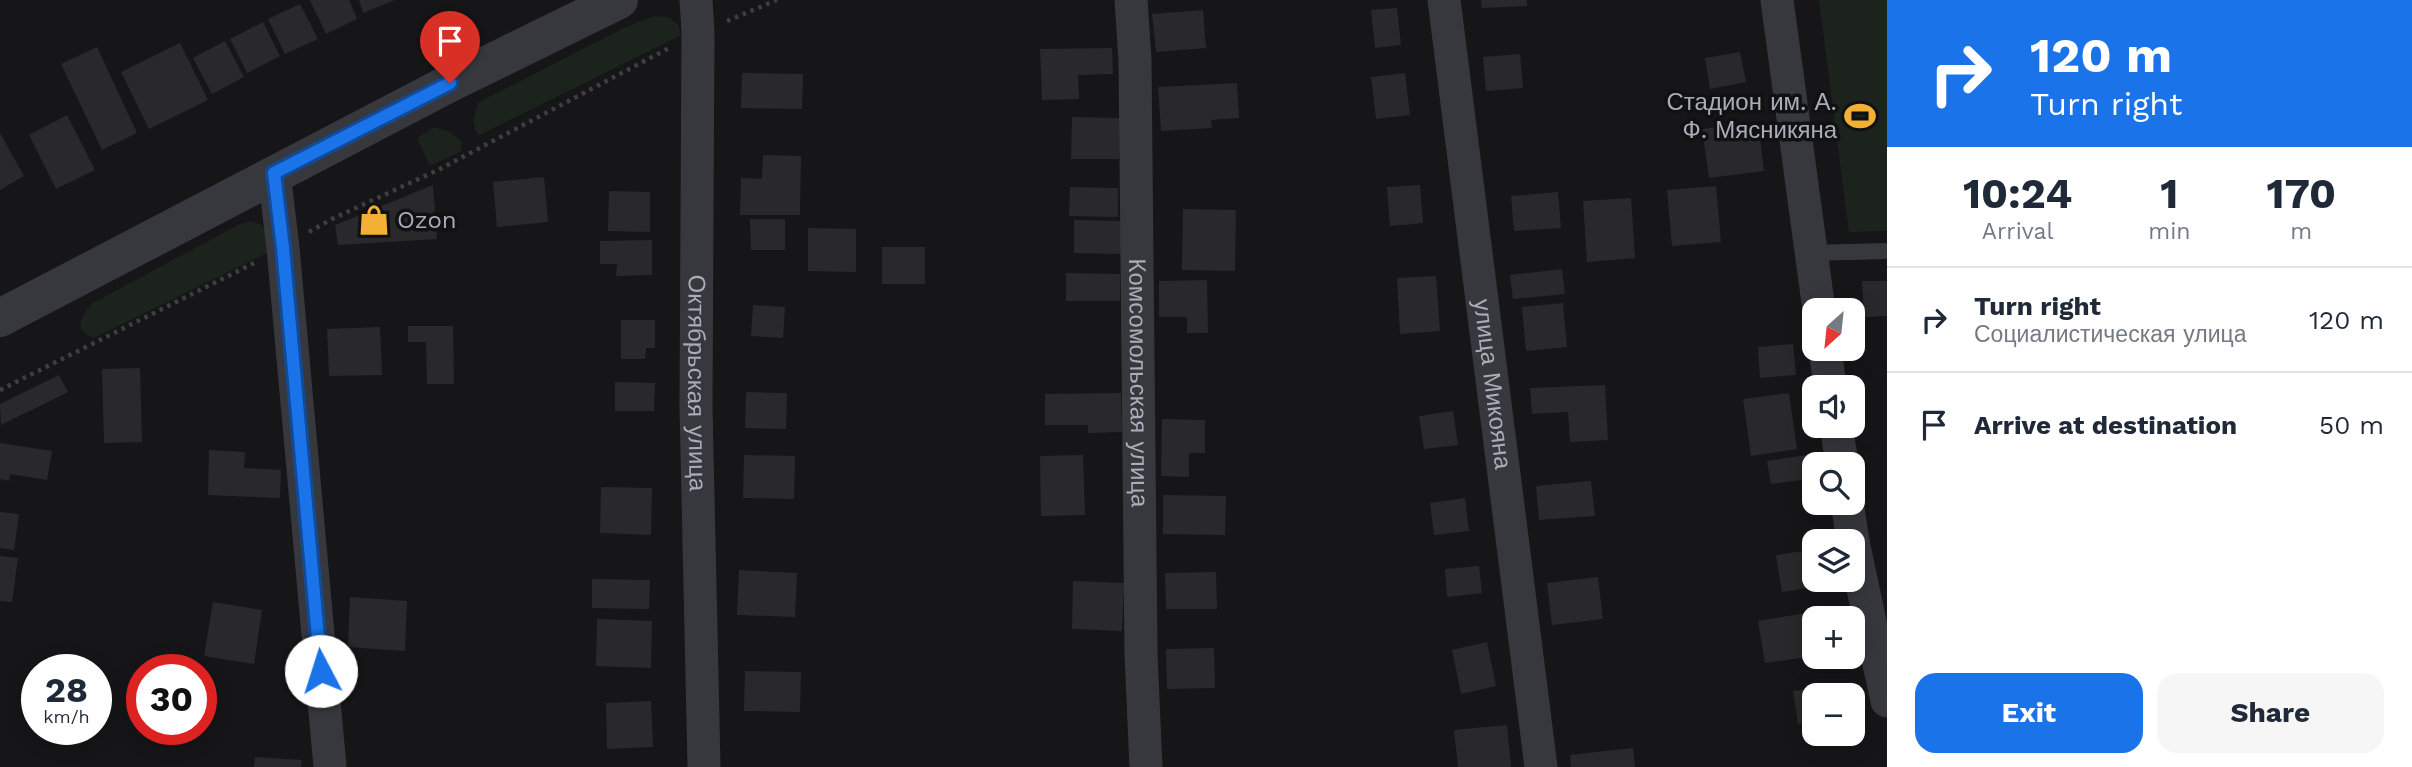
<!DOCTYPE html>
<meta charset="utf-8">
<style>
:root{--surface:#fff;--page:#f6f6f7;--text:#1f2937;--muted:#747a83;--line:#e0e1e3;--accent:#1a73e8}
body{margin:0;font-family:"Work Sans",sans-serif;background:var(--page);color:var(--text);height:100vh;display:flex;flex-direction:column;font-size:26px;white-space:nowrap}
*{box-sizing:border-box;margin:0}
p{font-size:23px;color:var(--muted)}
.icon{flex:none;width:38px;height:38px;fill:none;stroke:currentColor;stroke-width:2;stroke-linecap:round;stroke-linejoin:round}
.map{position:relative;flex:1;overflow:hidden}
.sheet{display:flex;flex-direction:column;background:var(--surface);width:525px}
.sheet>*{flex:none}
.banner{background:#1a73e8;color:#fff;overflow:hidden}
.needle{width:46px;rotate:207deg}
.buttons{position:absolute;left:1802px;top:298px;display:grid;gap:14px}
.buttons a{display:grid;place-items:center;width:63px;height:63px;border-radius:14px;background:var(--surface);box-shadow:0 4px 18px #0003;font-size:35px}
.speed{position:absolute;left:21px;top:654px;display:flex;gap:14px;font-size:35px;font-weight:700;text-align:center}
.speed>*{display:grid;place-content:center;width:91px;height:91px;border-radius:50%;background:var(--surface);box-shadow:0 4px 18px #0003;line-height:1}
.speed small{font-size:18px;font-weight:400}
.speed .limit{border:10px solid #d22;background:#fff;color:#111}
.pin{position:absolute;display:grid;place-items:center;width:60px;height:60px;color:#fff;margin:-72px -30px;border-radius:50% 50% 50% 0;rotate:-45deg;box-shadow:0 0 7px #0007}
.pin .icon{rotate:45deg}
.me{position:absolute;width:77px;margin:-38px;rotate:355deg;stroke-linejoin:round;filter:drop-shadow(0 0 5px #0008)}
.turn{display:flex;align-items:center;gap:24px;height:147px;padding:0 28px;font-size:32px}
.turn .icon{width:91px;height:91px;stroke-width:2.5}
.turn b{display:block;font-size:49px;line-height:60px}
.eta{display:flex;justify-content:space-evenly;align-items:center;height:119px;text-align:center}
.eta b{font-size:42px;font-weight:700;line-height:49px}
.button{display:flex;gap:14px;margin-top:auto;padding:14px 28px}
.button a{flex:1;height:80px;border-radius:21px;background:var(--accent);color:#fff;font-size:28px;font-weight:700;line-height:80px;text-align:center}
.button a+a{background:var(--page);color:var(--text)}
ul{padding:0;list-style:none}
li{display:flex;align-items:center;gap:21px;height:105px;padding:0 28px;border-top:2px solid var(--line)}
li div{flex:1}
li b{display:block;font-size:26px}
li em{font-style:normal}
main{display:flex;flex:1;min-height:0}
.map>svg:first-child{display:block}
</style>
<main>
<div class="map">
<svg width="1887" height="767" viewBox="0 0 1887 767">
<rect width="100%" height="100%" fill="#161618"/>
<path fill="#1c231d" d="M 1819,0 L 1887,0 L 1887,231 L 1849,232 Z
M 654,16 L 668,17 L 678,24 L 681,35 L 478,136 C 472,123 473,115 479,102 L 626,27 Z
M 434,127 L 450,132 L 461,141 L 461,151 L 430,166 L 417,138 Z
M 251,221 C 267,226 270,233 275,249 L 94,338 C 72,331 81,314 93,303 L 240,224 Z"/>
<path fill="#29292c" d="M 310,0 L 349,0 L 357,19 L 326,34 Z
M 359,0 L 395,0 L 363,13 Z
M 1481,0 L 1527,0 L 1527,6 L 1482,8 Z
M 300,4 L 318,39 L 285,54 L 268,19 Z
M 1397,8 L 1401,45 L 1375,48 L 1371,10 Z
M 1203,10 L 1206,48 L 1156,52 L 1152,14 Z
M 263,22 L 280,56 L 247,73 L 230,39 Z
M 225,41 L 244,77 L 212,94 L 193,58 Z
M 180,43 L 208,100 L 149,129 L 121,72 Z
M 97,47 L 137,133 L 102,150 L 61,64 Z
M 1112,48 L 1113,74 L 1078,75 L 1079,99 L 1042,100 L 1040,49 Z
M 1740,52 L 1746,82 L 1710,89 L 1705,58 Z
M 1520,54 L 1523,88 L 1486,91 L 1483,57 Z
M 742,73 L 803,74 L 802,109 L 741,108 Z
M 1405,73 L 1410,115 L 1376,119 L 1371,77 Z
M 1237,83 L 1239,118 L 1211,120 L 1212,128 L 1161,131 L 1158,87 Z
M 67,115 L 95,170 L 56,189 L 29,135 Z
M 1072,117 L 1120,118 L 1119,159 L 1071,159 Z
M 1758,122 L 1764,171 L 1709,178 L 1702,129 Z
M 0,133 L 24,176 L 0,190 Z
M 763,155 L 801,156 L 800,215 L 740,215 L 741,178 L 762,179 Z
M 544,177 L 548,222 L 497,227 L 493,182 Z
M 433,185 L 437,239 L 338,245 L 335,225 Z
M 1420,185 L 1423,223 L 1390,226 L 1387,187 Z
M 1716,186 L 1721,242 L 1672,246 L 1667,190 Z
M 1070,187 L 1118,188 L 1118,217 L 1069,216 Z
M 609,191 L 650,192 L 650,232 L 608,231 Z
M 1558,192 L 1561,228 L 1514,231 L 1511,196 Z
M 1631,198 L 1635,258 L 1587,262 L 1583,201 Z
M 1183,209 L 1236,210 L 1235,271 L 1182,270 Z
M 750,219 L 785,219 L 785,250 L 751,250 Z
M 1074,220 L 1121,221 L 1121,254 L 1074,253 Z
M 808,228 L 856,229 L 856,272 L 808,271 Z
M 652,240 L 652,275 L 616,276 L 617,264 L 600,264 L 600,241 Z
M 882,247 L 925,247 L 925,284 L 882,284 Z
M 1562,269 L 1565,294 L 1513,299 L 1510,275 Z
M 1066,273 L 1120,274 L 1120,301 L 1066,301 Z
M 1436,276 L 1440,331 L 1400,334 L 1397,278 Z
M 1207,280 L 1208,333 L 1187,333 L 1187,317 L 1159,317 L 1159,281 Z
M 1862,281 L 1887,281 L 1887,316 L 1864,317 Z
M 1563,303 L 1567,347 L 1526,351 L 1522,307 Z
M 753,305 L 785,307 L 783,338 L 751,336 Z
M 621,320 L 655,320 L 655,348 L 646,348 L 645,359 L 621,359 Z
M 408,326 L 453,326 L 454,384 L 427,384 L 426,342 L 408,342 Z
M 380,327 L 382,375 L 329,376 L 327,329 Z
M 1793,344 L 1796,375 L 1760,378 L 1758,347 Z
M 140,368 L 142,442 L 104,443 L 102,369 Z
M 59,375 L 68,392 L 1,425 L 0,404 Z
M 615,382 L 655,383 L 654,411 L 615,411 Z
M 1605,385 L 1608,440 L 1570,442 L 1568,412 L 1532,414 L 1530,388 Z
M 746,392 L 787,393 L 786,429 L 745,428 Z
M 1121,393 L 1122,432 L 1088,433 L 1088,425 L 1045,425 L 1045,394 Z
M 1789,393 L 1797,449 L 1751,456 L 1743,399 Z
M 1453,411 L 1458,445 L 1424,449 L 1419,416 Z
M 1162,419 L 1205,420 L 1205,453 L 1189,453 L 1189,477 L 1161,476 Z
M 0,443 L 52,451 L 47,480 L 10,474 L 9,481 L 0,479 Z
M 209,450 L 245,452 L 244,468 L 281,470 L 280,498 L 208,495 Z
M 744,455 L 795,456 L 794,499 L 743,498 Z
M 1083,455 L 1085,515 L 1041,516 L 1040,456 Z
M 1806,455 L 1809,479 L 1771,484 L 1767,461 Z
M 1591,481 L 1595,516 L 1539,520 L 1536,486 Z
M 601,487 L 652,488 L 651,535 L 600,533 Z
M 1163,495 L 1226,496 L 1225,535 L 1163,534 Z
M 1465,498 L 1469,531 L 1434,535 L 1430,503 Z
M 0,512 L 19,514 L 14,550 L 0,548 Z
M 1815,549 L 1815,579 L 1825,579 L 1826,585 L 1782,592 L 1776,555 Z
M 0,556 L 18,558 L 12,602 L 0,601 Z
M 1479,566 L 1482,593 L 1447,597 L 1445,569 Z
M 739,570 L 797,573 L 795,617 L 737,615 Z
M 1216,572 L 1217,609 L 1166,609 L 1165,573 Z
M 1598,577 L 1603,619 L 1552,625 L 1547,583 Z
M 592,579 L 650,580 L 649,609 L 592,608 Z
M 1073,581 L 1124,583 L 1122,631 L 1072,629 Z
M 350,597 L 407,601 L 405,651 L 348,647 Z
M 213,602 L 262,610 L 254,664 L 204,656 Z
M 1806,613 L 1814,656 L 1765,663 L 1758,621 Z
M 597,619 L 652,621 L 651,668 L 596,666 Z
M 1487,642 L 1496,686 L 1461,694 L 1452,650 Z
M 1214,648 L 1215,688 L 1167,689 L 1166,649 Z
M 745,671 L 801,672 L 800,712 L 744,711 Z
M 1852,682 L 1854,695 L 1815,695 L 1815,721 L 1798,724 L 1793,691 Z
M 651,701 L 653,747 L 607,749 L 606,703 Z
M 1507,725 L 1511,767 L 1458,767 L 1454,730 Z
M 1633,748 L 1635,767 L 1571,767 L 1570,755 Z
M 255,757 L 302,760 L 301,767 L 254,767 Z"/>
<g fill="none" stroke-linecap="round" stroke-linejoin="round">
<path stroke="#3d3f44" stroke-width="4.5" stroke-dasharray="3.5 5" stroke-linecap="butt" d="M 727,21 L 777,0
M 309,232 L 332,219 L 438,170 L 669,48
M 0,390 L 256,262"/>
<path stroke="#37383d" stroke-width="16" d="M 1810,253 L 1887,251"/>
<g stroke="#37383d" stroke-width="33">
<path id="s1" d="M 696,0 L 698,32 L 696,407 L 704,767"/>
<path id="s2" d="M 1131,0 L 1135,60 L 1141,654 L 1146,767"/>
<path id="s3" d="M 1444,0 L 1541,767"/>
<path d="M 1777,0 L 1819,310"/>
<path d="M 274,173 L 283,248 L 330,767"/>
<path d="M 1825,348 L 1830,387"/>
<path d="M 1836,425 L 1842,464"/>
<path d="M 1847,502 L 1853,541"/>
<path d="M 1853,542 L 1887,701"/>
</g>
<path stroke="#37383d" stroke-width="38" d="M 0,318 L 450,83 L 619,0"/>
</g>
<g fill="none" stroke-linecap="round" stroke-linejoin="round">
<defs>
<path id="route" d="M 321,671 L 283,248 L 274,173 L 450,83"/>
</defs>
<use href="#route" stroke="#114b97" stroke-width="18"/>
<use href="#route" stroke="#1a73e8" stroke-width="12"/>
</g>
<defs>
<symbol id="stadium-bare" viewBox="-9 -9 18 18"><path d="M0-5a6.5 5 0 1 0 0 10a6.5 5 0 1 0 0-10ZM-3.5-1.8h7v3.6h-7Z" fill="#f2b134" stroke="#111113" stroke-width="2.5" paint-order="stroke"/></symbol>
<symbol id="shop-bare" viewBox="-9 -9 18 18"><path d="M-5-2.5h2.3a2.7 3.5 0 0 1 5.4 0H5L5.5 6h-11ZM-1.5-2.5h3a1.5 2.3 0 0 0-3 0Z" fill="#f2b134" stroke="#111113" stroke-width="2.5" paint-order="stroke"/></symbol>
</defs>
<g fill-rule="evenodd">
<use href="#stadium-bare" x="1838" y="94" width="44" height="44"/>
<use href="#shop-bare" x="352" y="198" width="44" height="44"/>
</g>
<g text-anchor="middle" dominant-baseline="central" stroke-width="7" stroke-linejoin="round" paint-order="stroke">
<g font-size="24" fill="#a8adb8" stroke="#111113" text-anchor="end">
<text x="1837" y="102">Стадион им. А.<tspan x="1837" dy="28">Ф. Мясникяна</tspan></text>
<text x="397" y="220" text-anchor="start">Ozon</text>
</g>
<g font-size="24" fill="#a8adb8" stroke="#111113">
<text stroke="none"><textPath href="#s1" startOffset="383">Октябрьская улица</textPath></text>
<text stroke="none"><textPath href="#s2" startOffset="383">Комсомольская улица</textPath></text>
<text stroke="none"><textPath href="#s3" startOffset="387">улица Микояна</textPath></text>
</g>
</g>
</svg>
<div class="buttons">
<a><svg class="needle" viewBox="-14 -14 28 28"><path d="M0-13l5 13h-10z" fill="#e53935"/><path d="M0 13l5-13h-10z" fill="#747a83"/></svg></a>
<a><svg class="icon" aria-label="sound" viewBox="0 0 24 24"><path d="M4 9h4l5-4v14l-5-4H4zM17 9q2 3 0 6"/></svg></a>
<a><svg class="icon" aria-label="search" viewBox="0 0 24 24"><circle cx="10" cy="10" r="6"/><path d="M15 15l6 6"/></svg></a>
<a><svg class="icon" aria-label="layers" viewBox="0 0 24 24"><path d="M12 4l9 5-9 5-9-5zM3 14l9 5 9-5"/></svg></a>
<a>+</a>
<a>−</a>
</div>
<div class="speed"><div>28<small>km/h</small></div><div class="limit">30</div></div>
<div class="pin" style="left:450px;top:83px;background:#d93025"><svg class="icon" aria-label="arrive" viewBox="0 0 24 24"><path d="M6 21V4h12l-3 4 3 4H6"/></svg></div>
<svg class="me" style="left:321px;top:671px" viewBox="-20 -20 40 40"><circle r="19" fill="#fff"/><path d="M0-13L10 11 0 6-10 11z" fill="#1a73e8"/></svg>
</div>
<section class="sheet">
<div class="banner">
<div class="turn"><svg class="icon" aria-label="right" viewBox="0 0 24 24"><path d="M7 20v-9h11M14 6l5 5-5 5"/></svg><div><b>120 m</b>Turn right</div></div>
</div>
<div class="eta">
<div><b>10:24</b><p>Arrival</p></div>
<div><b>1</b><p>min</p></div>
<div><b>170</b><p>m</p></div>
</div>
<ul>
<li><svg class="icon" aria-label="right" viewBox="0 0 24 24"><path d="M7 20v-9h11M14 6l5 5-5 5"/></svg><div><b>Turn right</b><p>Социалистическая улица</p></div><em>120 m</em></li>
<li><svg class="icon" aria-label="arrive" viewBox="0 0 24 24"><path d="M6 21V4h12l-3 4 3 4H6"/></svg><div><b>Arrive at destination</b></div><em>50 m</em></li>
</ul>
<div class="button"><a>Exit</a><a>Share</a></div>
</section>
</main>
